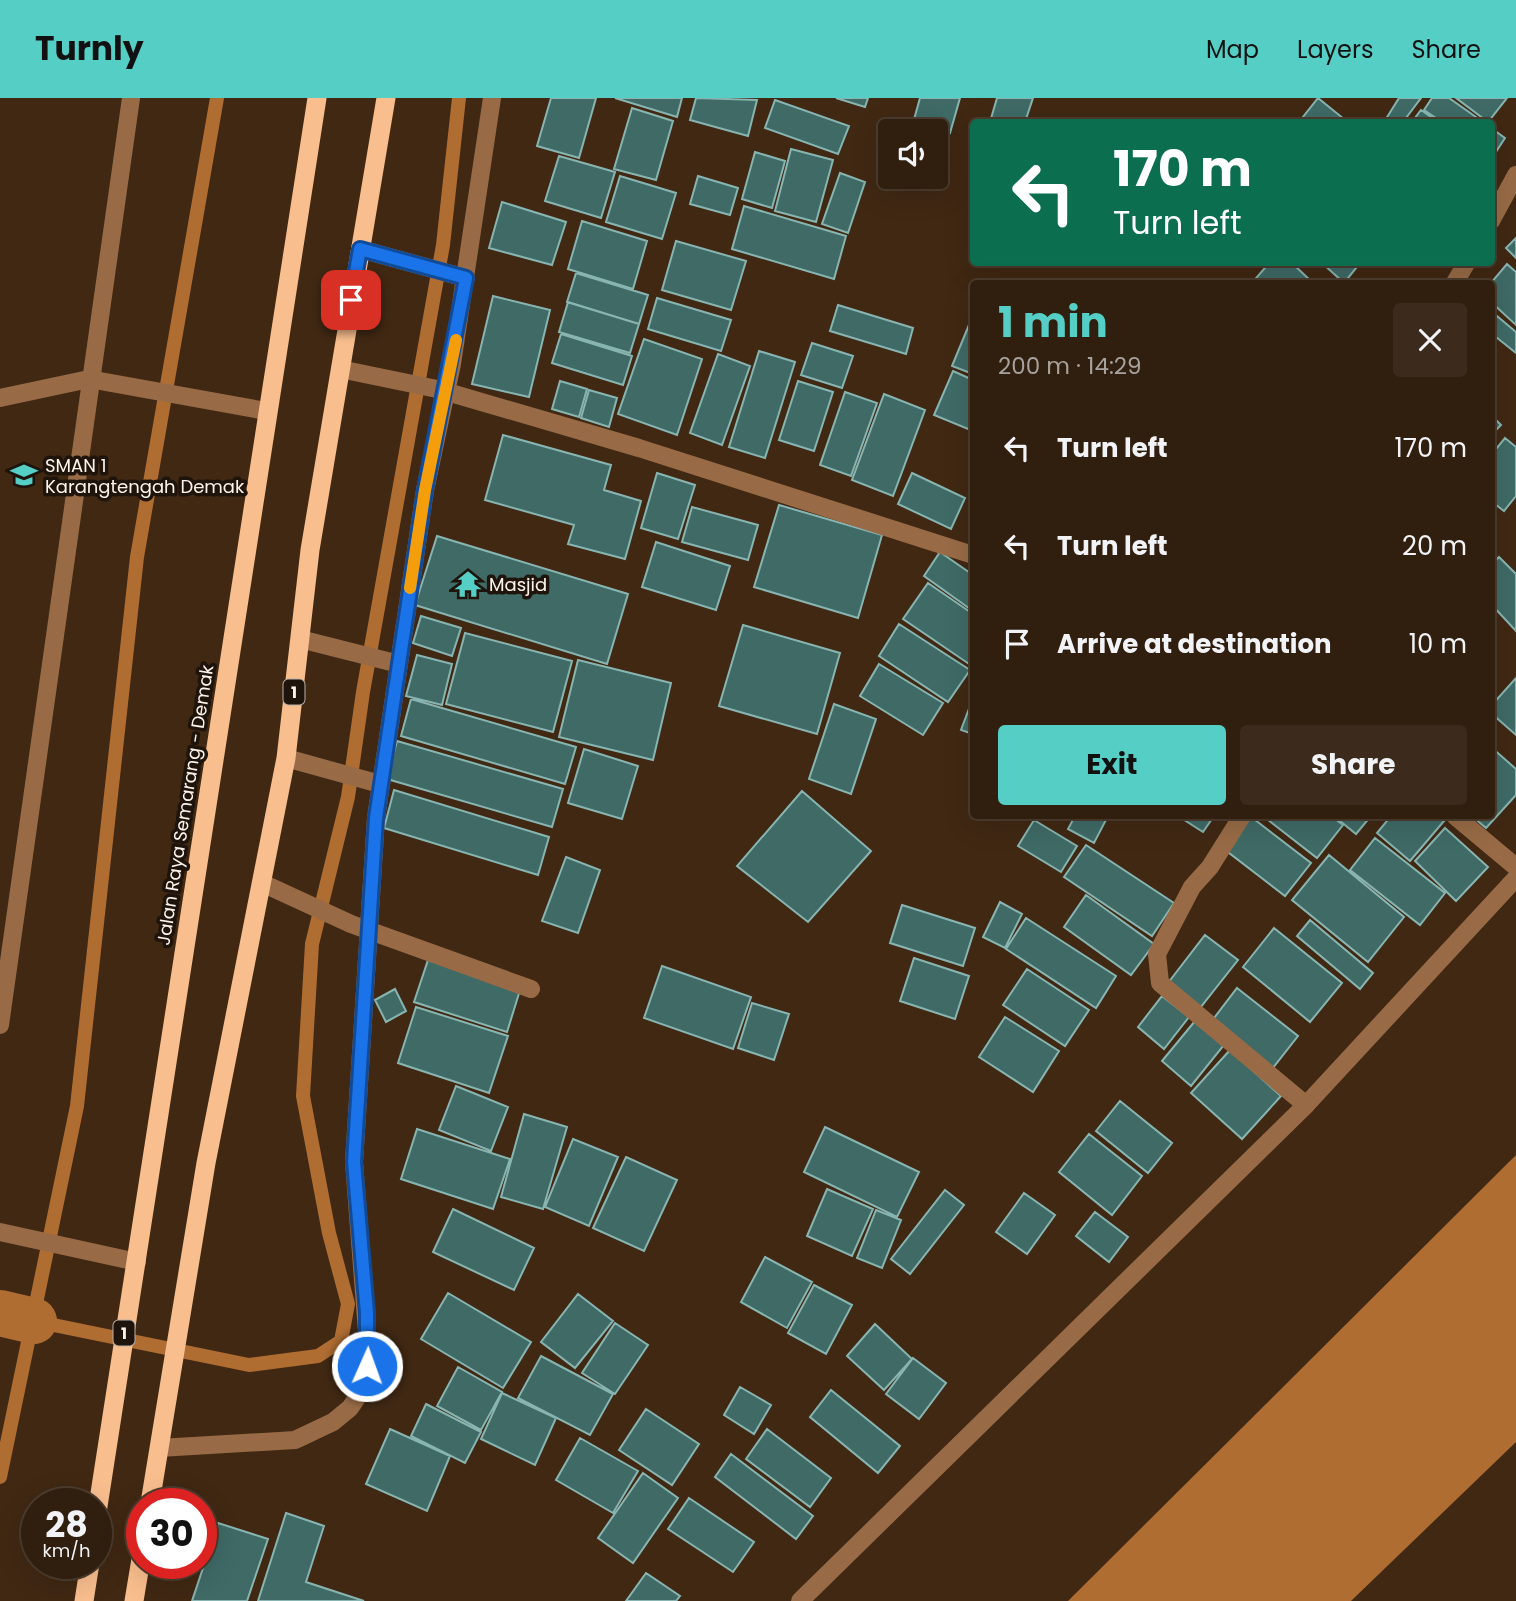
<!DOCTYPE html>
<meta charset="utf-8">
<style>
:root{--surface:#301e0e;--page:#3c2b1c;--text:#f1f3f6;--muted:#a8a29e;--line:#4b3c2e;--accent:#55cec5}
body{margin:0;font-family:Poppins,sans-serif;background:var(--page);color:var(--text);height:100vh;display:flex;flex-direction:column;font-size:26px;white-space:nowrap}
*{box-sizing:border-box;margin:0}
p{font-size:23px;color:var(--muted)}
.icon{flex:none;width:38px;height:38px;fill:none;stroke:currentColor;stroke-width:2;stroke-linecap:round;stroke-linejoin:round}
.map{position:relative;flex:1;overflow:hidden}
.drawer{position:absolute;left:970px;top:182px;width:525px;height:539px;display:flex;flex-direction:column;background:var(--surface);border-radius:7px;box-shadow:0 7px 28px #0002,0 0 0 2px var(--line)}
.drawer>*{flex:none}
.top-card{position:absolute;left:970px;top:21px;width:525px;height:147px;border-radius:7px;box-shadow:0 7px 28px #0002,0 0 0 2px var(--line);background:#0b6e4f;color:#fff;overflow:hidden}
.fabs{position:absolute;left:878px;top:21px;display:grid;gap:14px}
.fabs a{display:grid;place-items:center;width:70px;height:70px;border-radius:7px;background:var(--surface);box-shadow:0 7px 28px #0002,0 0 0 2px var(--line);font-size:35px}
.speed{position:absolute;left:21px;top:1390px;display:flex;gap:14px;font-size:35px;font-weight:700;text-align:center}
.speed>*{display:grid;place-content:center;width:91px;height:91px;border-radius:50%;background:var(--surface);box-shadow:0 7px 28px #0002,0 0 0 2px var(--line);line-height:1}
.speed small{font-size:18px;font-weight:400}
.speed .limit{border:10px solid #d22;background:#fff;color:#111}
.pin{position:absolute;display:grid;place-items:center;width:60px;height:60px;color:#fff;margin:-30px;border-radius:14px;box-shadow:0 4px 10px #0006}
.me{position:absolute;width:77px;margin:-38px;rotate:2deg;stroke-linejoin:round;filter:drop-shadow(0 0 5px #0008)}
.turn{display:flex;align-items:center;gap:24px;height:147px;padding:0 28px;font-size:32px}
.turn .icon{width:91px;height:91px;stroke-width:2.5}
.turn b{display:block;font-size:49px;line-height:60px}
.round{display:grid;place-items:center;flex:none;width:74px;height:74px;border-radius:7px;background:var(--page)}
.overview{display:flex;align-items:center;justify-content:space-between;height:119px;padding:0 28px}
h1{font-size:42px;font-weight:700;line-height:52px;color:var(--accent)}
.action{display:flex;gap:14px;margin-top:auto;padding:14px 28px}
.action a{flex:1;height:80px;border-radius:7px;background:var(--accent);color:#111;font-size:28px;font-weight:700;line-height:80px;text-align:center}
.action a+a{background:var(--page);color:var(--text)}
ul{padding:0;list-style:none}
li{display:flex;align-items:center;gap:21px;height:98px;padding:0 28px}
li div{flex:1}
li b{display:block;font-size:26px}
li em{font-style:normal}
header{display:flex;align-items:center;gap:42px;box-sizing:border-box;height:98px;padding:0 35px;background:var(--accent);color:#111}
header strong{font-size:33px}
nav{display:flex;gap:38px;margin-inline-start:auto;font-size:24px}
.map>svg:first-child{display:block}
</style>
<header>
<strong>Turnly</strong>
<nav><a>Map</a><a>Layers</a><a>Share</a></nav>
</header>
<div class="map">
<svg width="1516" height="1503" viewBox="0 0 1516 1503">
<rect width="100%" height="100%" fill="#402813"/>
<path fill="#af6d32" d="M 1516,1057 L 1516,1344 L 1351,1503 L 1068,1503 Z"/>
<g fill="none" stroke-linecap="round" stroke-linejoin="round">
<path stroke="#af6d32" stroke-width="14" d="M 34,1223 L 249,1267 L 318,1258 L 341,1243 L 348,1206 L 329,1135 L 303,998 L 312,846 L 348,699 L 363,594 L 443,147 L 459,0
M 0,1379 L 77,1008 L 137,459 L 217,0"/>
<path stroke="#af6d32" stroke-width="46" d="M 0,1215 L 34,1223"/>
</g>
<path fill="#3f6a66" stroke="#88b5b1" stroke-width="2" d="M 551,0 L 596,0 L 579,60 L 537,48 Z
M 615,0 L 682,0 L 677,19 Z
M 696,0 L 757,2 L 748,38 L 690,22 Z
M 836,0 L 868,0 L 865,9 Z
M 920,0 L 960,0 L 950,35 L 913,25 Z
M 997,0 L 1033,0 L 1025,24 L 990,24 Z
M 1318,0 L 1344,21 L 1341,24 L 1299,24 Z
M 1399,0 L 1421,0 L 1403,24 L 1384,24 Z
M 1432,0 L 1449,0 L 1483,24 L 1442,24 L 1424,12 Z
M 1456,0 L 1507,0 L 1488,24 Z
M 775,2 L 849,28 L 838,56 L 765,30 Z
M 632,10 L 673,23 L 656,82 L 614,71 Z
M 1421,12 L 1438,24 L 1412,24 Z
M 1491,30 L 1505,40 L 1492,60 L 1491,59 Z
M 791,51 L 833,62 L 816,124 L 775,113 Z
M 755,54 L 785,63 L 772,110 L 742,101 Z
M 559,58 L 615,74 L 601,120 L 545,103 Z
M 840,75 L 865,84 L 848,135 L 822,126 Z
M 620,78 L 676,95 L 662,141 L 606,124 Z
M 698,78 L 738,90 L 730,117 L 690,106 Z
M 502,104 L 566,124 L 552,167 L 489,150 Z
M 744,108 L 846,138 L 834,181 L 732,151 Z
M 582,123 L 647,143 L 633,191 L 568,171 Z
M 1516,140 L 1516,160 L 1506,150 Z
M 676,143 L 746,163 L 731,212 L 662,192 Z
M 1270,164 L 1291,164 L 1314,186 L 1251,186 Z
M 1321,164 L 1361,164 L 1344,185 Z
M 1507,166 L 1516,174 L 1516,227 L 1491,204 L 1490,186 Z
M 576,175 L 648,197 L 639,226 L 567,204 Z
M 493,198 L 550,212 L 529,299 L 472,286 Z
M 657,200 L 731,222 L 721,253 L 648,231 Z
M 568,204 L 639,226 L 630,255 L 559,234 Z
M 838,207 L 913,230 L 906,256 L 830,233 Z
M 1497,218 L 1516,234 L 1516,255 L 1491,235 L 1491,226 Z
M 971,222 L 973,223 L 973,276 L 952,268 Z
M 561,236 L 632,258 L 623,287 L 552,265 Z
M 644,241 L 702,261 L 677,337 L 618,316 Z
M 812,245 L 853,258 L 842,290 L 801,277 Z
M 759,253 L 795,264 L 765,360 L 729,349 Z
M 718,256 L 750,268 L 722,347 L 690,335 Z
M 953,273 L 973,282 L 973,333 L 934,317 Z
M 560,283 L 587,291 L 579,319 L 552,311 Z
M 798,283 L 833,294 L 814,353 L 779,342 Z
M 589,292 L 617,300 L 609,329 L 581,320 Z
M 845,294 L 877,305 L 851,378 L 820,367 Z
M 884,296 L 925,312 L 893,398 L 852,382 Z
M 1491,317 L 1501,327 L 1491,337 Z
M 503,337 L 611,367 L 604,392 L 641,403 L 625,461 L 568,446 L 574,427 L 485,402 Z
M 1505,340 L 1516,349 L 1516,398 L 1504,413 L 1491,403 L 1491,357 Z
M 657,375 L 695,387 L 678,441 L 641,430 Z
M 912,375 L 965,400 L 951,431 L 898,406 Z
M 779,407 L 882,437 L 858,520 L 754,489 Z
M 692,409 L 758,427 L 748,462 L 682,444 Z
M 437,438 L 628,496 L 607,566 L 415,507 Z
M 656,444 L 730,468 L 716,512 L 642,489 Z
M 940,454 L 973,477 L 973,513 L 924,478 Z
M 1499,459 L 1516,476 L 1516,533 L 1491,506 L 1491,467 Z
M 928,485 L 973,516 L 972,568 L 903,521 Z
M 421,518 L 461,530 L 452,558 L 413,545 Z
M 899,526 L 970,572 L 948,604 L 879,558 Z
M 743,527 L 840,555 L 817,636 L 719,608 Z
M 465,535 L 572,563 L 553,634 L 446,606 Z
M 417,557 L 452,566 L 442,607 L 406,598 Z
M 578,562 L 671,585 L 653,662 L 559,639 Z
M 879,566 L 943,605 L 923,637 L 860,598 Z
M 1516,580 L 1516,637 L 1491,615 L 1491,608 Z
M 411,601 L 576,649 L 565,686 L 401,638 Z
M 834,606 L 876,621 L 851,696 L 809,681 Z
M 970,608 L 973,609 L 973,636 L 961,632 Z
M 397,643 L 563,691 L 552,729 L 387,681 Z
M 1491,649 L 1516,671 L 1516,697 L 1486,730 L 1472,718 L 1491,718 Z
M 584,651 L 638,668 L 622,721 L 568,705 Z
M 394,692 L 549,739 L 538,777 L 384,730 Z
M 802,693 L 871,753 L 808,824 L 737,768 Z
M 1075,718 L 1108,718 L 1094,745 L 1068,731 Z
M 1178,718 L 1214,718 L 1203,734 Z
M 1250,718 L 1311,765 L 1285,798 L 1224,751 Z
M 1263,718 L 1331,718 L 1343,727 L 1317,760 Z
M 1334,718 L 1371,718 L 1356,736 Z
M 1391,718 L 1438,718 L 1444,723 L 1410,763 L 1377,735 Z
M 1034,722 L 1077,748 L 1061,774 L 1018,748 Z
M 1445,730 L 1488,769 L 1456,803 L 1415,763 Z
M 1375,740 L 1445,795 L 1420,827 L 1350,772 Z
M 1086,747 L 1174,805 L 1152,838 L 1064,779 Z
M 1329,757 L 1404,819 L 1368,864 L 1292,802 Z
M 566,759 L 600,772 L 578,835 L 542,823 Z
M 1086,797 L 1154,846 L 1131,877 L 1064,829 Z
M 1000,804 L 1022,816 L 1005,850 L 983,839 Z
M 902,807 L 975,830 L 963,868 L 890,845 Z
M 1026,820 L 1116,878 L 1096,910 L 1006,851 Z
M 1310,822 L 1373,875 L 1360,891 L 1297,838 Z
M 1274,830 L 1342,885 L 1310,924 L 1243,869 Z
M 1205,837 L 1238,862 L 1200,910 L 1168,885 Z
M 429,859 L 521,889 L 507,934 L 414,904 Z
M 914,860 L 969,878 L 955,921 L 900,903 Z
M 662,868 L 751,899 L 733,951 L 644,920 Z
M 1027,871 L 1089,912 L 1065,948 L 1003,907 Z
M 1237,890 L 1298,938 L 1272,971 L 1211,924 Z
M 395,891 L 406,913 L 386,924 L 375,902 Z
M 1162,898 L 1189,919 L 1164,951 L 1138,929 Z
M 752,905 L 789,916 L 774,962 L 738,950 Z
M 416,909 L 508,938 L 489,995 L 398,965 Z
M 1005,919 L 1059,953 L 1033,994 L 979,959 Z
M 1195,923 L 1224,947 L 1191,988 L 1162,963 Z
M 1230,952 L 1281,998 L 1242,1041 L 1191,995 Z
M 456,988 L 508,1009 L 491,1053 L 439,1032 Z
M 1120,1003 L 1172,1045 L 1148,1075 L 1096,1033 Z
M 524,1016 L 567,1029 L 543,1111 L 501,1099 Z
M 825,1029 L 919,1074 L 897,1119 L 804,1074 Z
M 417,1031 L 510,1061 L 493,1111 L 401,1081 Z
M 1089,1036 L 1142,1078 L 1112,1117 L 1059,1074 Z
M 573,1041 L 618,1059 L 589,1128 L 545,1109 Z
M 626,1059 L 677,1082 L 644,1153 L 593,1130 Z
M 827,1091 L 873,1111 L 852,1158 L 807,1138 Z
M 945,1092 L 964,1107 L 910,1176 L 891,1161 Z
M 1024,1095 L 1055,1117 L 1027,1156 L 996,1134 Z
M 453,1111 L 534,1150 L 514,1192 L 433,1154 Z
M 876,1112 L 901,1122 L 882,1170 L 857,1160 Z
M 1095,1114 L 1128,1139 L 1109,1164 L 1076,1138 Z
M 765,1159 L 812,1184 L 787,1230 L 741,1204 Z
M 814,1187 L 852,1207 L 826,1256 L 788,1235 Z
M 448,1195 L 531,1244 L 503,1290 L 421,1241 Z
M 578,1196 L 613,1223 L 575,1270 L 541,1244 Z
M 615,1225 L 648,1247 L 615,1296 L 582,1275 Z
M 875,1226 L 912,1261 L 884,1292 L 847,1258 Z
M 541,1258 L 613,1296 L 590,1337 L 518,1300 Z
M 913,1260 L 946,1285 L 919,1321 L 886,1296 Z
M 458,1269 L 502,1294 L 481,1332 L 437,1308 Z
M 740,1289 L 771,1307 L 754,1336 L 724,1317 Z
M 831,1292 L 900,1348 L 878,1375 L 810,1319 Z
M 502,1295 L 556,1320 L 535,1367 L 481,1341 Z
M 426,1306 L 481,1334 L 465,1365 L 411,1338 Z
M 646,1311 L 699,1346 L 672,1387 L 619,1352 Z
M 390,1331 L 450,1358 L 427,1413 L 366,1386 Z
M 767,1331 L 831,1380 L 810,1409 L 746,1361 Z
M 580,1340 L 638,1373 L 613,1415 L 556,1382 Z
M 731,1356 L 813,1418 L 796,1441 L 715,1379 Z
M 643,1375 L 678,1400 L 633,1465 L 598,1440 Z
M 689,1400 L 754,1444 L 733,1474 L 668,1431 Z
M 286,1415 L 324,1428 L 306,1484 L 364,1503 L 258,1503 Z
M 218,1425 L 268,1441 L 247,1503 L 192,1503 Z
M 646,1475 L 680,1498 L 676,1503 L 626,1503 Z"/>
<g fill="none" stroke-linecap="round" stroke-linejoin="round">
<path stroke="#986b46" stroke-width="18" d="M 1491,123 L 1516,77
M 360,151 L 466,180
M 1454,186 L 1467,164
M 340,271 L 437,291 L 639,350 L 973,457
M 0,300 L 89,281 L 266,313
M 300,541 L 399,566
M 286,660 L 380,686
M 1242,718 L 1210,769 L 1192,789 L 1157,856 L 1160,885 L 1306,1007
M 1455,718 L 1516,769
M 262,785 L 351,826 L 531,891
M 0,1134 L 137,1164
M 159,1350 L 295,1342 L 333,1324 L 350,1310 L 363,1291 L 368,1247 L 354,1064 L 376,720 L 425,392 L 452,266 L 492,0"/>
<path stroke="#986b46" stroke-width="18" d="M 0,927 L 131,0
M 800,1503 L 1306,1007 L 1516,780"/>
<path stroke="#f9be8e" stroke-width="19" d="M 150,1405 L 206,1065 L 286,660 L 310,452 L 386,0
M 96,1421 L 317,0
M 84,1503 L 90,1465
M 134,1503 L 142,1455"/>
</g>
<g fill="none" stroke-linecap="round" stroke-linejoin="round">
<defs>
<path id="route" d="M 351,202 L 360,151 L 466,180 L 425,392 L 376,720 L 354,1064 L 367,1215 L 367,1268"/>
</defs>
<use href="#route" stroke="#114b97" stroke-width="18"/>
<use href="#route" stroke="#1a73e8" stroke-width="12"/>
<path stroke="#f59e0b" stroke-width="12" d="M 410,490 L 425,392 L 456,242"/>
</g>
<defs>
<symbol id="school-bare" viewBox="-9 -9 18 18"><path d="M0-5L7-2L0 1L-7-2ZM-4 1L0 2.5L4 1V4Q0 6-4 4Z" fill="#55cec5" stroke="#1e140b" stroke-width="2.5" paint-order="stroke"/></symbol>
<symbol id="temple-bare" viewBox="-9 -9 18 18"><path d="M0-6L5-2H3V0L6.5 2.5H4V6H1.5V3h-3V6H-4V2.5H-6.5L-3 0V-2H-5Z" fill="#55cec5" stroke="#1e140b" stroke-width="2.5" paint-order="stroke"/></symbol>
</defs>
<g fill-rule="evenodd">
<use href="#school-bare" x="5" y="358" width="38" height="38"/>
<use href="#temple-bare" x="449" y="467" width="38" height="38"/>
</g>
<g text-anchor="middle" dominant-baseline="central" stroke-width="7" stroke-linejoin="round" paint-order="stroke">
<g fill="#1e140b" stroke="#bab0a8" stroke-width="2">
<rect x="283.5" y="581.5" width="21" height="25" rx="5"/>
<rect x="113.5" y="1222.5" width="21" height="25" rx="5"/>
</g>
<g font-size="16" font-weight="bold" fill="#fdf3eb">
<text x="294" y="594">1</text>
<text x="124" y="1235">1</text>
</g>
<g font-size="18" fill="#fdf3eb" stroke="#1e140b" text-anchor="start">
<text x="45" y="367">SMAN 1<tspan x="45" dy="21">Karangtengah Demak</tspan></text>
<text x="489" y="486">Masjid</text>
</g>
<g font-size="18" fill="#fdf3eb" stroke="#1e140b">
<text transform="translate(185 707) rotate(-81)">Jalan Raya Semarang - Demak</text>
</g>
</g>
</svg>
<div class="fabs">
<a><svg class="icon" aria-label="sound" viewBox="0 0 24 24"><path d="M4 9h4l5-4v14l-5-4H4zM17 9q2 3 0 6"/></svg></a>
</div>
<div class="speed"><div>28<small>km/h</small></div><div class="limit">30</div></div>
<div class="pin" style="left:351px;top:202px;background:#d93025"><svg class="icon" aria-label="arrive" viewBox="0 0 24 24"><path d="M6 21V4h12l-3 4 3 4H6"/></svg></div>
<svg class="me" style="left:367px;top:1268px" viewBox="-20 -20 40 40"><circle r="17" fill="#1a73e8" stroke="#fff" stroke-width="3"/><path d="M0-11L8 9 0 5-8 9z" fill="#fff"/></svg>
<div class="top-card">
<div class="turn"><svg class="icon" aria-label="left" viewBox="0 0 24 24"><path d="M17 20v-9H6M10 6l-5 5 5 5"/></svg><div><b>170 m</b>Turn left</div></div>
</div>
<section class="drawer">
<div class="overview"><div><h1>1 min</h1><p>200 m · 14:29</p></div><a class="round"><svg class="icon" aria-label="close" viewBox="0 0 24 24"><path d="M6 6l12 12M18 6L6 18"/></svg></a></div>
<ul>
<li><svg class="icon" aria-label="left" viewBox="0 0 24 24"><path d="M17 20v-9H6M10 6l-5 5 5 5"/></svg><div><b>Turn left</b></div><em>170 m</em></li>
<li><svg class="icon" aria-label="left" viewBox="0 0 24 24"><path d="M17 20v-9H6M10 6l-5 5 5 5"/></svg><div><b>Turn left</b></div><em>20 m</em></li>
<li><svg class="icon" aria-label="arrive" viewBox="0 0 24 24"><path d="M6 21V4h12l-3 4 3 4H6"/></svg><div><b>Arrive at destination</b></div><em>10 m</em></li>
</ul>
<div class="action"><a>Exit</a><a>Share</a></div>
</section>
</div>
